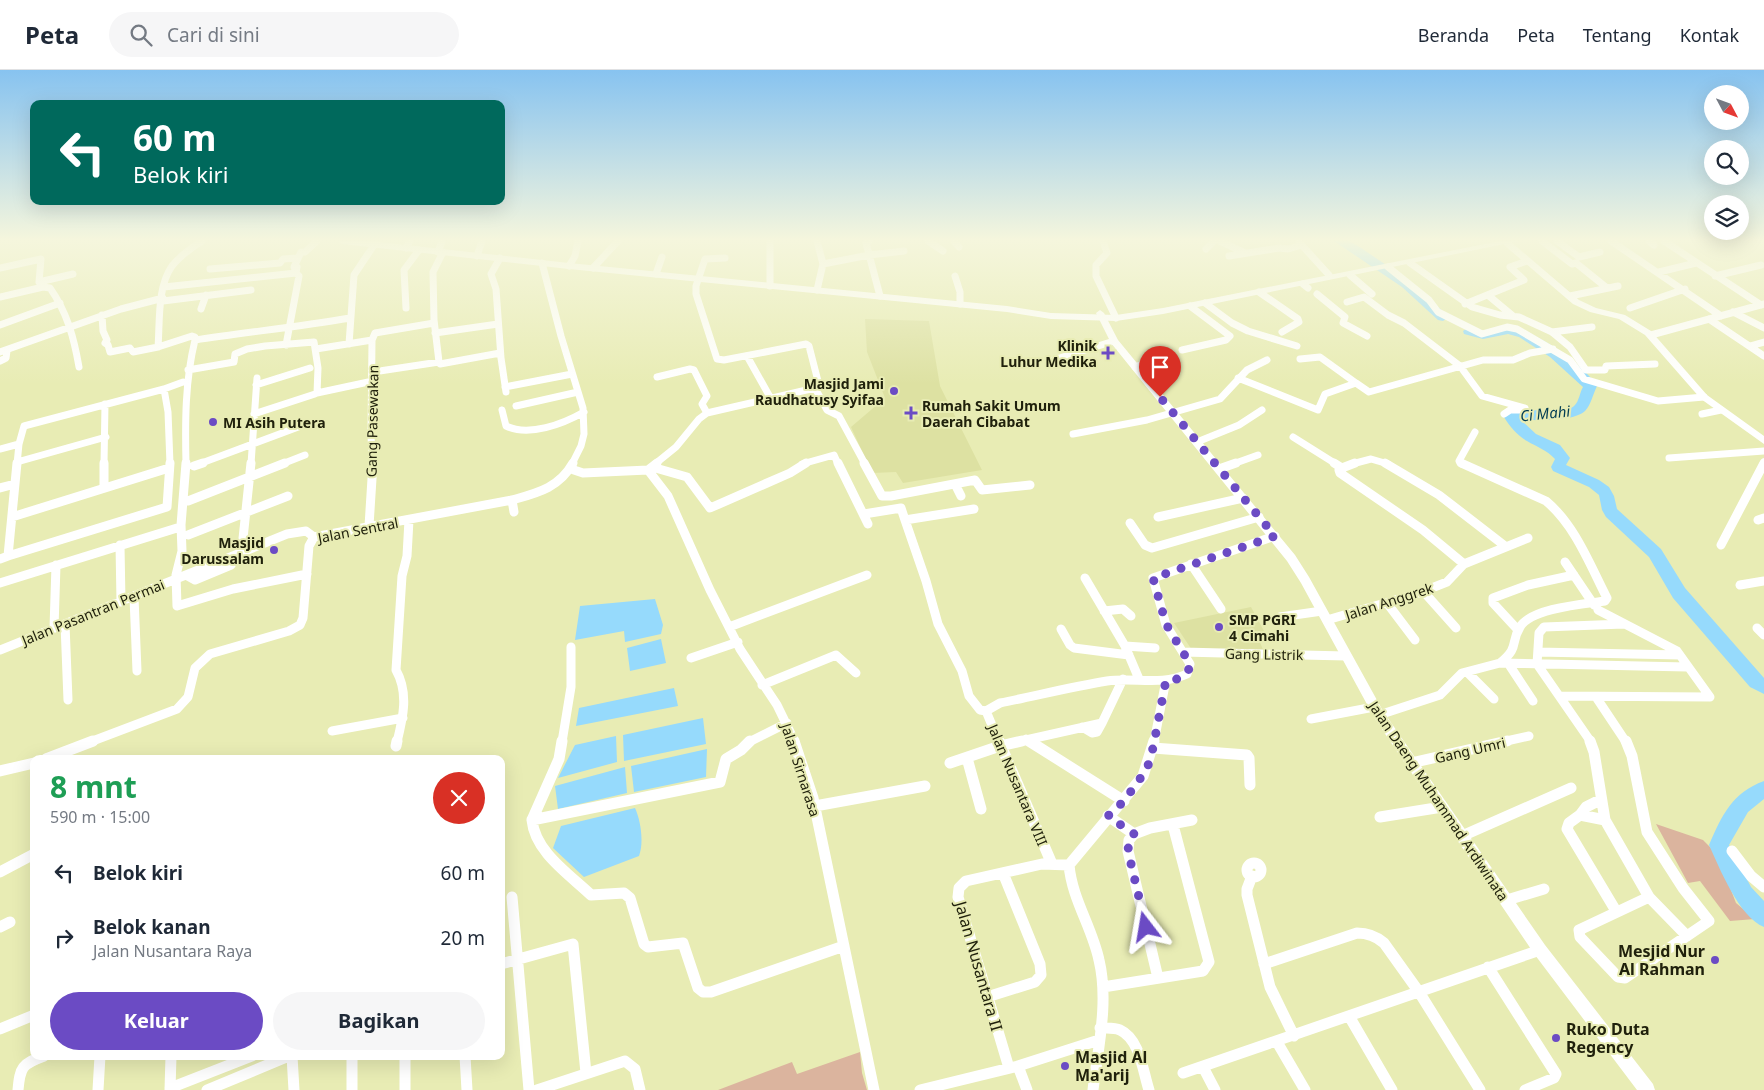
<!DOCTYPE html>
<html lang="id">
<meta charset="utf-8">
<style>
:root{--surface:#fff;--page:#f6f6f7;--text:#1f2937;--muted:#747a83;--line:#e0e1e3;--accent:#6b4bc4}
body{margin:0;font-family:"Noto Sans",sans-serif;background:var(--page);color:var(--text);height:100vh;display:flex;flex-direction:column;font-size:19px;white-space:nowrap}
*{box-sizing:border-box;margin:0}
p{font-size:16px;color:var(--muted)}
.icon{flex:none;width:28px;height:28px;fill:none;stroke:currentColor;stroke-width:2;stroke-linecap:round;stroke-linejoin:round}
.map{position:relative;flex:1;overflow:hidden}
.drawer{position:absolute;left:30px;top:685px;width:475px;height:305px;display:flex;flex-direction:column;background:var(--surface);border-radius:10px;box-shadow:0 5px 20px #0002}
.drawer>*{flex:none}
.banner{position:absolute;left:30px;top:30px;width:475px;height:105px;border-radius:10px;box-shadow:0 5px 20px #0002;background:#00695c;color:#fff;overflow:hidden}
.needle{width:32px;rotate:131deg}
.tools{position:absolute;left:1704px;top:15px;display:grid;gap:10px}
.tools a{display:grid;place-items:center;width:45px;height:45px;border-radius:50%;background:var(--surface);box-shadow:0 5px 20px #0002;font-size:25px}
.pin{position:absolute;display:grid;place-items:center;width:42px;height:42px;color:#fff;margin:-51px -21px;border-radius:50% 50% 50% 0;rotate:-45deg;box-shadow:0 0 5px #0007}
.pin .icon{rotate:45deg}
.me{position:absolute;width:55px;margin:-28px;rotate:346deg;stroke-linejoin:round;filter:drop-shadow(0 0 4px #0008)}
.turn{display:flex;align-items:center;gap:18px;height:105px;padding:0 20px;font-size:22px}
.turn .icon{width:65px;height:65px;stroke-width:2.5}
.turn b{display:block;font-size:35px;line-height:42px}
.round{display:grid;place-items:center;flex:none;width:52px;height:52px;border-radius:26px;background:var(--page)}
.overview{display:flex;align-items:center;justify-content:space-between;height:85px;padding:0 20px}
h1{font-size:30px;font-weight:700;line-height:38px;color:#1e9e55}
.cta{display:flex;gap:10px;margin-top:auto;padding:10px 20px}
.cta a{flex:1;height:58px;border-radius:30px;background:var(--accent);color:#fff;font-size:20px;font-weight:700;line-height:58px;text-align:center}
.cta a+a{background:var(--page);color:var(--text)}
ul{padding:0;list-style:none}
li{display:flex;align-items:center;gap:15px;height:65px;padding:0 20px}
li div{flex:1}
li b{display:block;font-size:19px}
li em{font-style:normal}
header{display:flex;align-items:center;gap:30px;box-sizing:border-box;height:70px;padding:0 25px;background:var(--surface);border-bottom:1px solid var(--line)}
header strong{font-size:24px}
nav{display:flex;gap:28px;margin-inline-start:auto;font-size:18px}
.search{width:350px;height:45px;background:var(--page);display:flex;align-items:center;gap:12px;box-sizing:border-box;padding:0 18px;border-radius:28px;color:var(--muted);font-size:19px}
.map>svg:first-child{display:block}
</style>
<header>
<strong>Peta</strong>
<div class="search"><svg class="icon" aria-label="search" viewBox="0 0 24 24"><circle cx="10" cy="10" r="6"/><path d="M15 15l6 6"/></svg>Cari di sini</div>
<nav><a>Beranda</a><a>Peta</a><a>Tentang</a><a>Kontak</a></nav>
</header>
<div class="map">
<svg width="1764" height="1020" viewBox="0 0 1764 1020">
<rect width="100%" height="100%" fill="#e8ecb4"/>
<path fill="#dde1a2" d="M 865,249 L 929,251 L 940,316 L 982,400 L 903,413 L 896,402 L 872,403 L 851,357 L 885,328 L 867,282 Z
M 1251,537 L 1264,561 L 1256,563 L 1264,582 L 1192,580 L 1174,553 Z"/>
<path fill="#dbb49e" d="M 1656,754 L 1703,770 L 1717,784 L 1736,833 L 1755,849 L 1730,851 L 1700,811 L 1688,813 Z
M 860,982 L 862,1003 L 867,1020 L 718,1020 L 792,992 L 797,1004 Z"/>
<path fill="#96dafc" d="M 655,529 L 663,555 L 661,564 L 625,572 L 624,561 L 575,570 L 580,536 Z
M 661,569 L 666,593 L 630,601 L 627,578 Z
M 674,618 L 678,636 L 576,656 L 579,638 Z
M 703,648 L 706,674 L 624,691 L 623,665 Z
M 616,666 L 617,692 L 558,708 L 575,675 Z
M 707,679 L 706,707 L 634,722 L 631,696 Z
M 625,697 L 627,723 L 558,739 L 555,716 Z
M 635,738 C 641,751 644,773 639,786 L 584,807 L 553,778 L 561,756 Z"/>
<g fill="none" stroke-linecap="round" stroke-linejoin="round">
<path fill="#96dafc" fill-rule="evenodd" d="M 1334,171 L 1349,171 L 1358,176 L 1410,211 L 1449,247 L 1443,251 L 1438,250 L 1402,217 Z
M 1508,256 C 1534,260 1583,294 1597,316 C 1593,324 1591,335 1585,341 C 1573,352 1537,350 1521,350 L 1536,364 L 1560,375 L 1570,388 L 1566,395 L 1599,410 L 1609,417 L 1614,426 L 1617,439 L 1661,479 L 1685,518 L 1764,608 L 1764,624 L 1750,617 L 1673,528 L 1649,487 L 1606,447 L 1602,440 L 1599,425 L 1589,417 L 1553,401 L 1551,397 L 1555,389 C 1547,380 1537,377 1527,371 C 1518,366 1509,356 1504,347 C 1514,330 1561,350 1575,335 C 1579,331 1580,322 1583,317 L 1550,287 L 1519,267 L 1508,264 L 1483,269 L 1464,264 L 1463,261 L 1469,257 L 1483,261 Z
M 1764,711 L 1764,729 L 1748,742 L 1729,775 L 1751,817 L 1764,831 L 1764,857 C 1739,847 1720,799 1709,775 C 1722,745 1732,723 1764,711 Z"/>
<path stroke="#fff" stroke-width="7" d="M 770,171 L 770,216
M 817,171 L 823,194 L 817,220
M 869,171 L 866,173 L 880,226
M 928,171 L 943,181
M 954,171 L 959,177
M 1103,171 L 1107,183 L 1096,195 L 1096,206 L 1116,248
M 1220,171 L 1245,183
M 1542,171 L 1572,194 L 1576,193 L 1607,218
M 1557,171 L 1579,187 L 1600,182
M 1611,171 L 1721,246
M 1649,171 L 1654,175
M 1664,171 L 1761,235
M 1299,172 L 1329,205
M 406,178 L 410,171
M 1206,179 L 1214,171
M 438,182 L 442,171
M 477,186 L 482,171
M 1229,186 L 1279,178 L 1288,179 L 1302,175
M 500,188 L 491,204 L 496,219 L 501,288 L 506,322
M 725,188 L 705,189 L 696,216 L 696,224 L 717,289 L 724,290 L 806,274 L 809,276 L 819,315 L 815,318
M 542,193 L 561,266 L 583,338 L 584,364 L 581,376 L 572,394
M 1410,193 L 1472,237 L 1500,245 L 1519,247 L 1552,262 L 1570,277 L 1586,300 L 1605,300 L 1606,296 L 1655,294
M 823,194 L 869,185 L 904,181
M 569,196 L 575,186 L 578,171
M 1388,197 L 1429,230 L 1438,242 L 1482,264 L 1507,257 L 1517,259 L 1570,290 L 1584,309 L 1658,331 L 1704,327
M 0,198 L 41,189 L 39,212 L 73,204
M 593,198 L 618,171
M 210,199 L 280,193 L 283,189 L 297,188
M 1659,202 L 1696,193
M 656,204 L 662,187
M 1350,205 L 1372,224
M 955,206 L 960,222 L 960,234
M 1715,206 L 1761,195
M 1303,214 L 1308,218
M 164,217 L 296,203
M 1259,222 L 1298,249 L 1299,252 L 1282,262
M 1317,224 L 1345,247 L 1343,253 L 1367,266
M 1489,226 L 1513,246
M 1570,226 L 1618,216
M 0,227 L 43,217 L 50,218 C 67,242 74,268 79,297
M 163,231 L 251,220
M 1347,232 L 1364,227 L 1388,245 L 1404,253 L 1460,296 L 1482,326 L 1525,338
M 1205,233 L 1232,253 L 1248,261 L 1297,276
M 1465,234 L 1524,210 L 1510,197 L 1527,191
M 406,238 L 404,200 L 419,180
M 1630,238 L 1685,219
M 201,239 L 206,225
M 1733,242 L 1764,258
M 102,245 L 103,261 L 107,270 L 105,273 L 108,275 L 110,282 L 130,278 L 133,282 L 158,277
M 1709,249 L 1764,286
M 0,255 L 60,233
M 1552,262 L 1592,257
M 435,263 L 498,254
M 1651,265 L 1764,234
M 195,270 L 195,267 L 192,266 L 158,277 C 160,252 157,217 172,196 C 180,186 191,178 202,171
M 195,270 C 247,262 298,257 350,248
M 349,274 L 354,205 L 374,175
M 286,275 L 299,206 L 296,203 L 297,197 L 294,197 L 301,182 L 305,182 L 317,171
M 1750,276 L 1764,272
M 316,279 L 372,270
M 1182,280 L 1226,270 L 1230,266 L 1190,236
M 0,282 L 121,239 L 163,228
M 747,286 L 770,327
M 1300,289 L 1320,287 L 1356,313
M 0,291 L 6,288 L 7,281
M 1050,291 L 1114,271
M 439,292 L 434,250 L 433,202 L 443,182
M 1135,297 L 1161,287
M 188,300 L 234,292 L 235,284 L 247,279 L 265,276 L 314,272 L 318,298 L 317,323 L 373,311
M 373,302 L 439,292 L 440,294 L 500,283
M 657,307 L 690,299 L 694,300 L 707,326 L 702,334 L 707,343
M 1238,308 L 1318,340 L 1325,324 L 1356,313 L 1369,322 L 1483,290 L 1513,290 L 1530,283 L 1553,279
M 256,315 L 310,298
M 505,317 L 572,304
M 815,318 L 827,340 L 839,346 L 865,394
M 164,319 L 183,312
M 516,336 L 578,322
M 502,340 L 506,356 C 529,367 563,354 584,342
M 254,344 L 315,324
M 1504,344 L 1510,340 L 1524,340
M 1702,344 L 1721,340
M 1073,364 L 1147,350 L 1220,329 L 1247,300 L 1267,290
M 1293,367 L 1336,394
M 1197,372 L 1239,355 L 1262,340
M 0,379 L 19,374
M 1669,388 L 1764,381
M 17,392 L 106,367
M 17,394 L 19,374 L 24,356 L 164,319 L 168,342 L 170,394
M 104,394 L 105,334
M 186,394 C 185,352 185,311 195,270
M 199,394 L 309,353
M 251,394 L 257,308
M 282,394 L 305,385
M 373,394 L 371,367 L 372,270 L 375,263 L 434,253
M 655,394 L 676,377 L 699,349 L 707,343 L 815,318
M 802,394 L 834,385 L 838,394
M 1233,394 L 1258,385
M 1352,394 L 1371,389 L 1388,394
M 1462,394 L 1459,391 L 1475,362
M 1763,394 L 1764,392"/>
<path stroke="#fff" stroke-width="9" d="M 186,393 L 181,455 L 182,481 L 176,505 L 177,536 L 233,519 L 307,504
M 838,393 L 868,454
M 864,393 L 882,426 L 891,426 L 975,410 L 982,420 L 1030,415
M 1334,393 L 1342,398
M 1385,393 L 1439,425 L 1505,476
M 1461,393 L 1546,431 C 1575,455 1590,495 1607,528 L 1605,531 C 1585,534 1531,538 1520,557 C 1510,573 1520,577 1500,593
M 194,396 L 203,393
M 571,396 L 574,400 L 583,403 L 648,400 L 657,393
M 652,397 L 687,407 L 710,438 L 790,403 L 806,393
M 1342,398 L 1355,393
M 1342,398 L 1339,400 L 1340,403 L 1423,460 L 1464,494
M 1219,399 L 1236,393
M 648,400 L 668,426 L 710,520 L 740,579 L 777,635 L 795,672
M 955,414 L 961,426
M 0,418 L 15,414
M 104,418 L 104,393
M 512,430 L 514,442
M 188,431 L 285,393
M 974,439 L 905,450 L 926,511 L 938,554 L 962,601 L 969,626 L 980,640 L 986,641
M 864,444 L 901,438 L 905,450
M 12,447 L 169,398
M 1158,447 L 1243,428
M 1758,450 L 1764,448
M 1130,453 L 1145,475 L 1152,478 L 1259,447
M 369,456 L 373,393
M 188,465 L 288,426
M 120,475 L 121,532
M 1721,475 L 1764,393
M 8,486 L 17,393
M 8,486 L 167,437 L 170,393
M 0,489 L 8,486
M 1565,492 L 1594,535
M 1191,494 L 1221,539
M 186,505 L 195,510 L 231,495 L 242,478 L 251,393
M 1085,508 L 1125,576 L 1139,609
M 0,513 L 177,458
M 1740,515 L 1764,511
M 1423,521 L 1456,558
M 134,527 L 137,601
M 1387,533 L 1415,570
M 1104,541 L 1123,539 L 1131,546
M 1280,547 L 1322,541
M 1327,550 L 1419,523 L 1447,512 L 1464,494 L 1528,468
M 65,554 L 68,630
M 729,557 L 867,505
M 54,558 L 56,495
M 1757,558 L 1764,565
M 1061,559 L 1070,575 L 1074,578 L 1129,585
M 1518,560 L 1493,533 L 1493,528 L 1528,515 L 1574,505
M 1125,576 L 1155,578
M 0,580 L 287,464 L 306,461 L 314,467
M 1183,582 L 1346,586
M 1538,582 L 1680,585
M 691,588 L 738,572
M 1508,593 L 1533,631
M 1467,602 L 1494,629
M 762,615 L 836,585 L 856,603
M 1561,626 L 1710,627 L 1677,581 L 1598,540
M 1596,627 L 1626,672
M 986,641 L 1000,633 C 1035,626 1071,617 1107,611 C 1134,607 1161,616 1187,604 L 1190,594 L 1166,555 L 1153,508 L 1275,466
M 986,641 L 999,672
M 1379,645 L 1440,625 L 1462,603 L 1500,593 L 1687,597
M 1311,649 L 1374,637
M 1082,657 L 1092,663 L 1097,662 L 1102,653
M 332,661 L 403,648
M 1026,669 L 1031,672
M 90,672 L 177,639 L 188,627 L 195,598 L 210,584 L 289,561 L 300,555 L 303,548 L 309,476 L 314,467 L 512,430 C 537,423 559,418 573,393
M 397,672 C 403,648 409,623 396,600 L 402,506 L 407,486 L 409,450
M 562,672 L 571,617 L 571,577
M 749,672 L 787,653
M 1017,672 L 1102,653 L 1123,609
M 1154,672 L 1166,610
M 1502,672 L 1529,666
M 1591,672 L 1537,594 L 1539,563 L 1544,557 L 1624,554"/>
<path stroke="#fff" stroke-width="11" d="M 750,671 L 741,680 L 726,689 L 720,712 L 532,750 C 535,782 569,804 591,825 L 624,823 L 630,828 L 644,874 L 648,877 L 683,873 L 698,918 L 703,922 L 711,922 L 844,876
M 794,671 L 813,728 L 874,1020
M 999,671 L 1052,794
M 1029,671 L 1124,731
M 1590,671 L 1594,682 L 1605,750 L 1649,827 L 1687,866
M 1626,671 L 1632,686 L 1647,762 L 1683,818 L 1709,851 L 1625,908 L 1618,907 L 1580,867 L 1579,860 L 1649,827
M 396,676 L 397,671
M 1153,678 L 1247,685 L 1249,688 L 1250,715
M 967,688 L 981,739
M 46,689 L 93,671
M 950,693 L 1000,676 L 1022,671
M 1411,693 L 1507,671
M 0,701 L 34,693
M 815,736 L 925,716
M 1580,745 L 1586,737 L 1600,730
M 1108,746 L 1134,764
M 1380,747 L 1442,737
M 532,750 L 559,689 L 562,671
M 1605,750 L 1580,745 L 1569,753 L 1567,759 L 1616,841
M 1134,764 L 1129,770 L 1128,781 L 1158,908
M 1134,764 L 1150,758 L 1192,750
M 1462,766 L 1571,718
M 1732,781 L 1751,806 L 1764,817
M1247 800a7 7 0 1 1 14 0a7 7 0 1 1-14 0Z
M 0,802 L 34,784
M 1252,806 L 1247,819 L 1247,825 L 1270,917 L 1294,966
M 512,827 L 529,1020
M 1507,830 L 1544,819
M 0,857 L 10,852
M 501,894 L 573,874 L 586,1003
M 1264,894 L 1357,863 C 1368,863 1376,866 1384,873 L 1419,922 L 1480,1020
M 1488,897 L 1556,1004 L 1554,1008 L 1525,1020
M 1103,917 L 1203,901 L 1209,892 L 1173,755
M 987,927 L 1035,912 L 1041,905 L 1040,894 L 1003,803
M 1349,946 L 1392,1020
M 1100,958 C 1106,958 1114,957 1120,960 C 1140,969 1143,1002 1149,1020
M 0,959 L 34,945
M 1277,972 L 1305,1020
M 292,986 L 294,1020
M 352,986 L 352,1020
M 405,986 L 405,1020
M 465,986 L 467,1020
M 1018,996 L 1027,1020
M 1203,997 L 1215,1020
M 1009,998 L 958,827 L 959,818 L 966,811 L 1042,794 L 1069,795
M 1183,1003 L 1540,880
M 170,1018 L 252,986
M 18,1020 C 20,997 22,994 44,986
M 98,1020 L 100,986
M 170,1020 L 171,986
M 207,1020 L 289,986
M 537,1020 L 625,991 L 635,999 L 640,1020
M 920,1020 L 1018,996 L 1099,970
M 1093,1020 C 1098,978 1109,932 1099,890 C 1092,857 1072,829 1069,795 L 1143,706 L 1154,671"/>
<path fill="#fff" fill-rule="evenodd" d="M 1504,171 L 1510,171 L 1579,230 L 1596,238 L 1625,245 L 1651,261 L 1707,325 L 1764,366 L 1764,374 L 1701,329 L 1645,265 L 1619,249 L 1590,242 L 1573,234 L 1504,175 Z
M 1100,240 L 1104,243 L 1118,270 L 1295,485 L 1309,507 L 1383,641 L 1545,875 L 1653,1014 L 1655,1020 L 1637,1020 L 1535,885 L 1375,649 L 1301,513 L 1287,491 L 1111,273 L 1096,243 Z"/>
<path fill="#fff" fill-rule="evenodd" d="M 338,171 L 370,171 L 569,193 L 1007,236 L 1051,243 L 1116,245 L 1163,238 L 1500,171 L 1519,171 L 1163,244 L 1116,251 L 1051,249 L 1007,242 L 569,199 L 342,174 Z"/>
</g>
<linearGradient id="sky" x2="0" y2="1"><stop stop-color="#87c3f0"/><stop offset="0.54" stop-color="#f5f6dd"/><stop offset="1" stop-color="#f5f6dd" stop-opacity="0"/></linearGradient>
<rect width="1764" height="314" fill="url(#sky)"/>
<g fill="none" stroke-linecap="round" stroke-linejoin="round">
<path stroke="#6b4bc4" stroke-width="9" stroke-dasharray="0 16.2" d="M 1146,857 L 1128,781 L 1129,770 L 1134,764 L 1108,746 L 1124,731 L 1147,699 L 1153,678 L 1166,610 C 1178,610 1188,608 1190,594 L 1166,554 L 1153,508 L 1275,466 L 1160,327"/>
</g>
<g fill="#6b4bc4" stroke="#e8ecb4" stroke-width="2">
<path d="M1105.5 275.5h5v5h5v5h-5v5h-5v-5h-5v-5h5z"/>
<circle cx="894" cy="321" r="5"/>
<path d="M908.5 335.5h5v5h5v5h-5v5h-5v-5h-5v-5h5z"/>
<circle cx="213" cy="352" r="5"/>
<circle cx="274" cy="480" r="5"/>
<circle cx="1219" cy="557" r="5"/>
<circle cx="1715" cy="890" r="5"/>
<circle cx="1556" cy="968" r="5"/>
<circle cx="1065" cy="996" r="5"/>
</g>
<g text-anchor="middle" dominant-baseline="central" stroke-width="4" stroke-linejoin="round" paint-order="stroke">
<g font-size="14" font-weight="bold" fill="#20210c" stroke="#e8ecb4" text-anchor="end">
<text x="1097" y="275">Klinik<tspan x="1097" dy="16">Luhur Medika</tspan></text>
<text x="884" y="313">Masjid Jami<tspan x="884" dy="16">Raudhatusy Syifaa</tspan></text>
<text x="922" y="335" text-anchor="start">Rumah Sakit Umum<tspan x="922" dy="16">Daerah Cibabat</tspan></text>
<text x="223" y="352" text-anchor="start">MI Asih Putera</text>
<text x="264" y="472">Masjid<tspan x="264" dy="16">Darussalam</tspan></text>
<text x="1229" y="549" text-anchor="start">SMP PGRI<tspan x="1229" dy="16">4 Cimahi</tspan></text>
</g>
<g font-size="14" fill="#20210c" stroke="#e8ecb4">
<text transform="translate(372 351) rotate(-89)">Gang Pasewakan</text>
<text transform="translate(358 460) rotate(-11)">Jalan Sentral</text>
<text transform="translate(1389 531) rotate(-18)">Jalan Anggrek</text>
<text transform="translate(93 542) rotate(-22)">Jalan Pasantran Permai</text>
<text transform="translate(1264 584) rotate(1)">Gang Listrik</text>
<text transform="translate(1470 680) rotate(-13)">Gang Umri</text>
<text transform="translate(801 700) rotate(72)">Jalan Sirnarasa</text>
<text transform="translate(1018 715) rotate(67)">Jalan Nusantara VIII</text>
<text transform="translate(1439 731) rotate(56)">Jalan Daeng Muhammad Ardiwinata</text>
</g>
<g font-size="15" font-style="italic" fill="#003c53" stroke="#e8ecb4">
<text transform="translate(1545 343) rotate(-6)">Ci Mahi</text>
</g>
<g font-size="16" font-weight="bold" fill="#20210c" stroke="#e8ecb4" text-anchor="start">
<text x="1705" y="881" text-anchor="end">Mesjid Nur<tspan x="1705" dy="18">Al Rahman</tspan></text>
<text x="1566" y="959">Ruko Duta<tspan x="1566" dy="18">Regency</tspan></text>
<text x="1075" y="987">Masjid Al<tspan x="1075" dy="18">Ma'arij</tspan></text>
</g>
<g font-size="16" fill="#20210c" stroke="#e8ecb4">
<text transform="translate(979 896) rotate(74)">Jalan Nusantara II</text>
</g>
</g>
</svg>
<div class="tools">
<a><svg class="needle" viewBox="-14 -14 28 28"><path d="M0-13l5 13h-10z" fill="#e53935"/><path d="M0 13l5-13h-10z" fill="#747a83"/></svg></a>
<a><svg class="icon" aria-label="search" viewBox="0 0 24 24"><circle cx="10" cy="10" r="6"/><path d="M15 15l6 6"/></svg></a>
<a><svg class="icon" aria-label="layers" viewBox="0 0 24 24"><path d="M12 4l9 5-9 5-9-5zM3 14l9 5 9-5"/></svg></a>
</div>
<div class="pin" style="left:1160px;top:327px;background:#d93025"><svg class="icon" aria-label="arrive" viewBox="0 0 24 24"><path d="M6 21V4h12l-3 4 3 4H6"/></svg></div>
<svg class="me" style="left:1146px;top:857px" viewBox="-20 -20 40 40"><path d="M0-17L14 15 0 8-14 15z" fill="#6b4bc4" stroke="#fff" stroke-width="4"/></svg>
<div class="banner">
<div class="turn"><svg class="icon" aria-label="left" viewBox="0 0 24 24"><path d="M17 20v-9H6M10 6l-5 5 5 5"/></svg><div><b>60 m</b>Belok kiri</div></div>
</div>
<section class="drawer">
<div class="overview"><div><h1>8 mnt</h1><p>590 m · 15:00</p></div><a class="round" style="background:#d93025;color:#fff"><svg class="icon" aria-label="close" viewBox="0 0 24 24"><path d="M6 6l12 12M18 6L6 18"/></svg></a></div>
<ul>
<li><svg class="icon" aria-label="left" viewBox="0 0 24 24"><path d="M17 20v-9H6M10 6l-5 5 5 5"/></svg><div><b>Belok kiri</b></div><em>60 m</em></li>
<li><svg class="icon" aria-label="right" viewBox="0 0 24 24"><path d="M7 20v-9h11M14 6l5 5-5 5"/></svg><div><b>Belok kanan</b><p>Jalan Nusantara Raya</p></div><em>20 m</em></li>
</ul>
<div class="cta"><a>Keluar</a><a>Bagikan</a></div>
</section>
</div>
